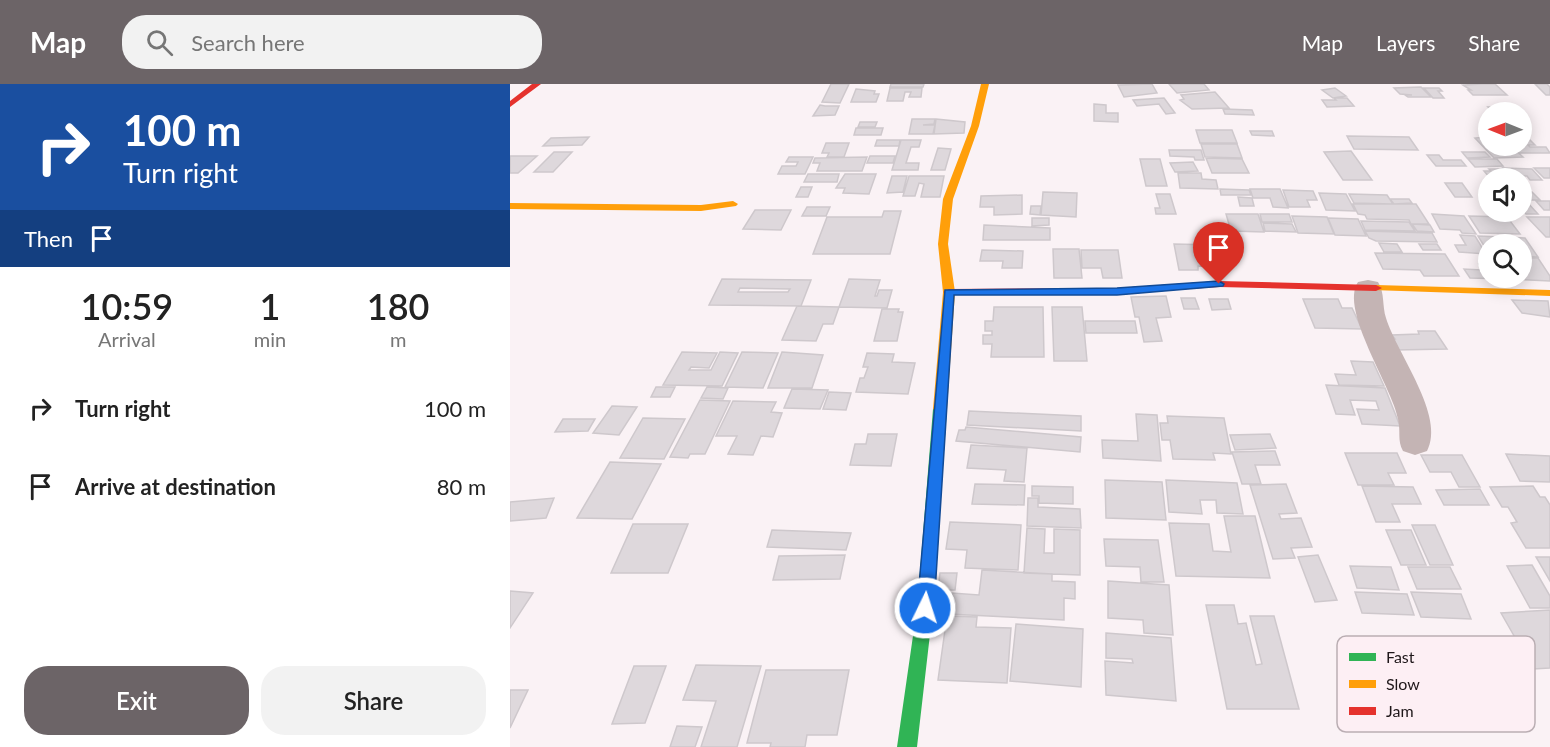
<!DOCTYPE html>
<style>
:root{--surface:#fff;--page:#f2f2f2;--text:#222;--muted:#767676;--accent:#6c6467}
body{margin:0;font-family:Lato,sans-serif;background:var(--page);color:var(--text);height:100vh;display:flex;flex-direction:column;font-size:22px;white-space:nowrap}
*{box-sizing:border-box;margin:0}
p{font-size:20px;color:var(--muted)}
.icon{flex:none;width:33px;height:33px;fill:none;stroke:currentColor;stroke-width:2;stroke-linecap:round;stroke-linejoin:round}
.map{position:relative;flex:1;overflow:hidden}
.side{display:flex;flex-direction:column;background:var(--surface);width:510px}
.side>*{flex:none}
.guide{background:#1a4fa0;color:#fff;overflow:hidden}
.needle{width:39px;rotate:271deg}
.controls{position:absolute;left:968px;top:18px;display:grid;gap:12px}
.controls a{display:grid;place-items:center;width:54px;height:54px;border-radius:50%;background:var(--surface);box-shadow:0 3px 15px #0003;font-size:30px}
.pin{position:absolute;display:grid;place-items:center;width:51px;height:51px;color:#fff;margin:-62px -26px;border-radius:50% 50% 50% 0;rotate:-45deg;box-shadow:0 0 6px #0007}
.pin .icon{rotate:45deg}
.me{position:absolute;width:66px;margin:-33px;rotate:4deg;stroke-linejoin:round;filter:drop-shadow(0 0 4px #0008)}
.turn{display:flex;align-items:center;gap:21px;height:126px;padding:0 24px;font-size:27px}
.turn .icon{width:78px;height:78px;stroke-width:2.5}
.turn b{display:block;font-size:42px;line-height:51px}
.then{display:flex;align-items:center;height:57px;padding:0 24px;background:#0003;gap:12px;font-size:22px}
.eta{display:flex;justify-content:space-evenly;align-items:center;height:102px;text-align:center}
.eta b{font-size:36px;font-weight:600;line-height:42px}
.cta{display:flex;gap:12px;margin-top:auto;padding:12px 24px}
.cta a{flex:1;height:69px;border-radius:24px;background:var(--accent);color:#fff;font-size:24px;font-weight:600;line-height:69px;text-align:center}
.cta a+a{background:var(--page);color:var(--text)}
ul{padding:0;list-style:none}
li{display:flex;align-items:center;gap:18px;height:78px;padding:0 24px}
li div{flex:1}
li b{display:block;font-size:22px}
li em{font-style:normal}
header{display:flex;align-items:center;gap:36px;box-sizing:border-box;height:84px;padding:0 30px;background:var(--accent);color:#fff}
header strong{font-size:28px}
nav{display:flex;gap:33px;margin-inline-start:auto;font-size:21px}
.search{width:420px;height:54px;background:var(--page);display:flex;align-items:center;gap:15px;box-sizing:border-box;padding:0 21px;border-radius:24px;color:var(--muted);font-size:22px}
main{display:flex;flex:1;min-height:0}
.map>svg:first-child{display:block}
</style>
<header>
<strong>Map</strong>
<div class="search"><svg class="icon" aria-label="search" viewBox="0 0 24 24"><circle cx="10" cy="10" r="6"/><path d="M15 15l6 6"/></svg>Search here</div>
<nav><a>Map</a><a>Layers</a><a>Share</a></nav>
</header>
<main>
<section class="side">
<div class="guide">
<div class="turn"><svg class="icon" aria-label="right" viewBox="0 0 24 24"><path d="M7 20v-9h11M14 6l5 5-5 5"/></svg><div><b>100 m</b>Turn right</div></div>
<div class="then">Then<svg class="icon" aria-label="arrive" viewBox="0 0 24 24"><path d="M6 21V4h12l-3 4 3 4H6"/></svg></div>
</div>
<div class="eta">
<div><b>10:59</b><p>Arrival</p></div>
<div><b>1</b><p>min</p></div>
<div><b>180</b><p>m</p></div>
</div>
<ul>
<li><svg class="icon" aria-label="right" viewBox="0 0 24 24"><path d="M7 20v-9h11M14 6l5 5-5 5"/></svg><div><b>Turn right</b></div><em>100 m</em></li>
<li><svg class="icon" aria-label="arrive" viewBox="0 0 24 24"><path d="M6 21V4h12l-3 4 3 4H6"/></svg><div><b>Arrive at destination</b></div><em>80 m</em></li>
</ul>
<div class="cta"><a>Exit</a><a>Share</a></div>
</section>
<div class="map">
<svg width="1040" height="663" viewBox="0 0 1040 663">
<rect width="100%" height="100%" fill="#faf2f5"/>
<path fill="#ded8dc" stroke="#cec8cc" stroke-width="1.5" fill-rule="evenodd" d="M 321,0 L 339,0 L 330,19 L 312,18 Z
M 381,0 L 414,0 L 413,3 L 380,3 Z
M 642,0 L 647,9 L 614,13 L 608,1 Z
M 659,0 L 694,0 L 699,6 L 667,9 Z
M 972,0 L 985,0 L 997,11 L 963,11 L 958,6 L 961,6 L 953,1 Z
M 1025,0 L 1037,0 L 1040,3 L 1040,11 L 1036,11 Z
M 911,3 L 921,13 L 898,13 L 895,11 L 902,11 L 890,10 L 884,4 Z
M 380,4 L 412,4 L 411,13 L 399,13 L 401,8 L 395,8 L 393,17 L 377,17 Z
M 825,4 L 836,12 L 823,14 L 812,6 Z
M 914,4 L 929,4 L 932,7 L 928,7 L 934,14 L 923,14 Z
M 346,5 L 365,7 L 364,10 L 369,10 L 366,18 L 341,18 Z
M 705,8 L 719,24 L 682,25 L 670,16 L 674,15 L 671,11 Z
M 654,14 L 665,29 L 656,30 L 649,20 L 627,22 L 623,16 Z
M 824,14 L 837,14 L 844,22 L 817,23 L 812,16 L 826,16 Z
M 584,20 L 596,21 L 596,29 L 608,29 L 608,38 L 584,37 Z
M 310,21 L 315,22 L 329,22 L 325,31 L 303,32 Z
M 978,23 L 996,23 L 1001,28 L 983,28 Z
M 713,25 L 742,26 L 744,31 L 715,30 Z
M 402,35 L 425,35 L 424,40 L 413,41 L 425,41 L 423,50 L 399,50 Z
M 426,35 L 455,38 L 454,49 L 424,50 Z
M 350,38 L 367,38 L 365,43 L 348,43 Z
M 346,44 L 373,44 L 371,51 L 344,51 Z
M 686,46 L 722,46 L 727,59 L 690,59 Z
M 740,47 L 762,47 L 764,52 L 742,51 Z
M 837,52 L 899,53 L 908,66 L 844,65 Z
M 79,53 L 72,61 L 33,62 L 41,54 Z
M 977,53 L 978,62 L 1001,62 L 1013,73 L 984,74 L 965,54 Z
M 1011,54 L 1018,54 L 1025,61 L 1018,61 L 1020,63 L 1036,63 L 1040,69 L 1009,69 L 1001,62 L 1011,62 Z
M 367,56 L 390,56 L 389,62 L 365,62 Z
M 391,56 L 411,56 L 409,63 L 401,63 L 396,79 L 409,79 L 408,86 L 382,86 Z
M 316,59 L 339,59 L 334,73 L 317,73 L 319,69 L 312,69 Z
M 691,60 L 727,60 L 732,74 L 695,73 Z
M 428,64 L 441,65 L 435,86 L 421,86 Z
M 659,66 L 691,66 L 694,76 L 685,76 L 684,73 L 660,72 Z
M 841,67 L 862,96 L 833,96 L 814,68 Z
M 44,68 L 62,68 L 43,88 L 24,88 Z
M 952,68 L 975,68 L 980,73 L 957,74 Z
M 917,71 L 929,71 L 933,76 L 951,76 L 956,82 L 926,82 Z
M 0,72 L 27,72 L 8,89 L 0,89 Z
M 360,72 L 385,72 L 383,79 L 357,79 Z
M 279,73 L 303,73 L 295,90 L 268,90 L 272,82 L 286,82 L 288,78 L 276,78 Z
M 357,73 L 352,87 L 307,87 L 310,79 L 303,79 L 305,74 Z
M 696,74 L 732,75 L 739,89 L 702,89 Z
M 630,75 L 650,75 L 657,102 L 636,102 Z
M 958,75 L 987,75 L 993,82 L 965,83 Z
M 683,78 L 688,87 L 665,88 L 660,79 Z
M 993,84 L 1022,85 L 1032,96 L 1020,96 L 1017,92 L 1012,92 L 1015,95 L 1002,94 Z
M 1024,84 L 1040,84 L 1040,94 L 1034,94 Z
M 979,85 L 993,85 L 1002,94 L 980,94 L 974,87 L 981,87 Z
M 668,89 L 691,89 L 692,95 L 706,96 L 708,105 L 670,104 Z
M 298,90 L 329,90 L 327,98 L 294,98 Z
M 335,90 L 366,90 L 359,110 L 333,109 L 335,104 L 326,104 Z
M 382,92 L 397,92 L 393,108 L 377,109 Z
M 399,92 L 434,92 L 430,113 L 411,113 L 414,100 L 409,99 L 405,112 L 393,112 Z
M 935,99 L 952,99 L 962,113 L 945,113 Z
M 291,103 L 302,103 L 298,113 L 286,113 Z
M 710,105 L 739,106 L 741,111 L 711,111 Z
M 740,105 L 770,105 L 778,124 L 763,123 L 760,114 L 743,114 Z
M 773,106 L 803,107 L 807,116 L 797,116 L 800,123 L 779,123 Z
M 533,108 L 567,109 L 566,133 L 531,131 Z
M 1011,108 L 1022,108 L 1030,116 L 1011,116 Z
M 809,109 L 836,110 L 845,127 L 816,126 Z
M 646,110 L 660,110 L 666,130 L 646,130 L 645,124 L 650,124 Z
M 839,110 L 877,111 L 883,120 L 844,119 Z
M 512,111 L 512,130 L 484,131 L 484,123 L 470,123 L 471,112 Z
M 728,113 L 742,114 L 744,122 L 730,122 Z
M 880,115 L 899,115 L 902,119 L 884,120 Z
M 1011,117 L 1016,117 L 1028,130 L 1016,130 L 1011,125 Z
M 1026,117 L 1040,117 L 1040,126 L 1034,126 Z
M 843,120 L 906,120 L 919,140 L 901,140 L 899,136 L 857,135 L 855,131 L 848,130 Z
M 521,122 L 531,122 L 530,131 L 520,130 Z
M 297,123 L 320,123 L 316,132 L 292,132 Z
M 245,126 L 281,126 L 271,146 L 233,145 Z
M 374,127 L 391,127 L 380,170 L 303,170 L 317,133 L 372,133 Z
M 716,130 L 748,130 L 754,148 L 721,147 Z
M 750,130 L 779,130 L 782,138 L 752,138 Z
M 922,130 L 954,132 L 966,150 L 952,149 L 950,146 L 930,145 Z
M 782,132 L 817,133 L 824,150 L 788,149 Z
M 959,132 L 997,133 L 1010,150 L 970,149 Z
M 1017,133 L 1040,133 L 1040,153 L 1036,153 Z
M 522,134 L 539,134 L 539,141 L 522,142 Z
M 818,134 L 848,135 L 856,152 L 825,151 Z
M 851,137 L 899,138 L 905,147 L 855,146 Z
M 753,139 L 782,140 L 786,148 L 755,147 Z
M 902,140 L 920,141 L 924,148 L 907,147 Z
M 474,141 L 540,144 L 540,156 L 473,156 Z
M 855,147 L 922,149 L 927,158 L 866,157 L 859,154 Z
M 950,151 L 965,152 L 976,170 L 949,168 L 945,161 L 956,161 Z
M 968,152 L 1015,154 L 1028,173 L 1011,172 L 1011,160 L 978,160 L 976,165 Z
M 869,159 L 887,160 L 892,168 L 874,168 Z
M 664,160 L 706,161 L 712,183 L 688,182 L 688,186 L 669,186 Z
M 909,160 L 927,160 L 931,166 L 913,166 Z
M 543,165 L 569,165 L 572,194 L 544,194 Z
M 472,166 L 513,167 L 512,184 L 492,184 L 493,177 L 470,177 Z
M 571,166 L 608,166 L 612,194 L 593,194 L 591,184 L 572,184 Z
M 865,169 L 935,170 L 949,192 L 914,192 L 910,186 L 873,185 Z
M 1011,174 L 1028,174 L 1040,192 L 1040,197 L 1000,195 L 999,194 L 1011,194 Z
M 969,180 L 978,181 L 978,194 L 996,195 L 960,194 L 954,185 L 972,186 Z
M 212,195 L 301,196 L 291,222 L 199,221 ZM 230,204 L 280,205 L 278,208 L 228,208 Z
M 339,195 L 370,196 L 365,212 L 367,212 L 369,206 L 382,206 L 377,224 L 329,223 Z
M 656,212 L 661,233 L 646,234 L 652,257 L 634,258 L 629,233 L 625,233 L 621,213 Z
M 671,214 L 685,214 L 689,225 L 674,225 Z
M 699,215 L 718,215 L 721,225 L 702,226 Z
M 793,215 L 828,215 L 832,224 L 842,224 L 852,245 L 805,244 Z
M 1002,216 L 1038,217 L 1040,233 L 1012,229 Z
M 287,222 L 329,223 L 323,240 L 313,240 L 306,257 L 272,256 Z
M 484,223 L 533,223 L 534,273 L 481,273 L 482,260 L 473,260 L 473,251 L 482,251 L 482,247 L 475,247 L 475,237 L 483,237 Z
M 542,223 L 572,223 L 577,277 L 544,277 Z
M 372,225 L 389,225 L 388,228 L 393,228 L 387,257 L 364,257 Z
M 575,237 L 625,237 L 627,249 L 576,249 Z
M 908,247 L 925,247 L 937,265 L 885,266 L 879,255 L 885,255 L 882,251 L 909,250 Z
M 172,268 L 207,269 L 199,284 L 181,283 L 179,286 L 201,286 L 210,268 L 228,269 L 212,302 L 153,301 Z
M 232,268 L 268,269 L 253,304 L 215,303 Z
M 272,268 L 313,271 L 302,304 L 258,304 Z
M 357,269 L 384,270 L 382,278 L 405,279 L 398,310 L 346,308 L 350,294 L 354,294 L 358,283 L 353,283 Z
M 841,277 L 863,278 L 874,302 L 829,301 L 825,290 L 846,291 Z
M 816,301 L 875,304 L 890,342 L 852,340 L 847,325 L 869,326 L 866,317 L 840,316 L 845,331 L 826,330 Z
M 146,303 L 165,303 L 160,313 L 141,313 Z
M 197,303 L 218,304 L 213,315 L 191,314 Z
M 282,305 L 318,306 L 310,325 L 274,324 Z
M 319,308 L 341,309 L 336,326 L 313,325 Z
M 190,316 L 220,317 L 195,370 L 180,370 L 178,374 L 160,373 Z
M 223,317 L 266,318 L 261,328 L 272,329 L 263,353 L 251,352 L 243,371 L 218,370 L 227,352 L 206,352 Z
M 102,322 L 127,323 L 109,351 L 83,349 Z
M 459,327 L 571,332 L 571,347 L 457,341 Z
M 626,330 L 647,331 L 651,377 L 593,374 L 592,356 L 628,357 Z
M 657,332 L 714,334 L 721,370 L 703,369 L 705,376 L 663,375 L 660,356 L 652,356 L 650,339 L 658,339 Z
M 133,334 L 175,335 L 154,375 L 110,374 Z
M 53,335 L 85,335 L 78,347 L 45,348 Z
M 456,343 L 571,353 L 570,368 L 446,357 L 449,346 L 455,346 Z
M 358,350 L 387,350 L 381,382 L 340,381 L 345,360 L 356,360 Z
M 760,350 L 766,364 L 725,366 L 720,351 Z
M 461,361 L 517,364 L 514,398 L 494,397 L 496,386 L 457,384 Z
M 765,367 L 770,381 L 745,381 L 751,400 L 732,400 L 722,368 Z
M 835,369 L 887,369 L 896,389 L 878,389 L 884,401 L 848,401 Z
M 996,370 L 1040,372 L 1040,398 L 1010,397 Z
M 911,371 L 952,371 L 970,403 L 949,403 L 941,388 L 920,388 Z
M 100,378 L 151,380 L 122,435 L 67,434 Z
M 595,396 L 652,398 L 656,436 L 596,434 Z
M 656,396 L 727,399 L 733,430 L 707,429 L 706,416 L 690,416 L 692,430 L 659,428 Z
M 465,400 L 515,401 L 514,421 L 462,420 Z
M 776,400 L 787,429 L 769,430 L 771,435 L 791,434 L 802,463 L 781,464 L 785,474 L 763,475 L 740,401 Z
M 522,402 L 563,403 L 563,420 L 529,419 L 529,412 L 522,412 Z
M 852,402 L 903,403 L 911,420 L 882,420 L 890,438 L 866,438 Z
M 1023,402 L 1030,413 L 1035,413 L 1040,421 L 1040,464 L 1016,464 L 1001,439 L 1007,438 L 998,423 L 992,423 L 980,403 Z
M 970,405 L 979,421 L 934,421 L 926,406 Z
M 44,414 L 36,434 L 0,437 L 0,418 Z
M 518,414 L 528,414 L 528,423 L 570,425 L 571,444 L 517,442 Z
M 714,432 L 745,432 L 760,494 L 666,492 L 659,439 L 699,440 L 703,467 L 721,468 Z
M 440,438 L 511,441 L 508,486 L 455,484 L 457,466 L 436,465 Z
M 123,440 L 178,440 L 158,489 L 101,489 Z
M 902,441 L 925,441 L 943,481 L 920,481 Z
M 517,444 L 535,445 L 534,469 L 544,469 L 544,445 L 570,446 L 570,491 L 514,489 Z
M 262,446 L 341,449 L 336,466 L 257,463 Z
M 876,446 L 901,446 L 916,481 L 891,481 Z
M 594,455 L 648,456 L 654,498 L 631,498 L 630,483 L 596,482 Z
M 335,471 L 330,495 L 263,496 L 269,472 Z
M 808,471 L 827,516 L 805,518 L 788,473 Z
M 1026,473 L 1040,473 L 1040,497 Z
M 1022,481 L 1040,512 L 1040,524 L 1020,524 L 997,482 Z
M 840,482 L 881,483 L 889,506 L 847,504 Z
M 898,483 L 940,483 L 951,505 L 907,505 Z
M 472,486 L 542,490 L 542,497 L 565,498 L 565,515 L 554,514 L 554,536 L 439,530 L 442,509 L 469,511 Z
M 430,489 L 447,489 L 445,506 L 428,506 Z
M 598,497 L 659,501 L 663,551 L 634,549 L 633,536 L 598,534 Z
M 0,507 L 23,509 L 0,544 Z
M 845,508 L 897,510 L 904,531 L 852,529 Z
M 901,508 L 951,510 L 961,535 L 911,533 Z
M 696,521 L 724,521 L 728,540 L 736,539 L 746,581 L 752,580 L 740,532 L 764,532 L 789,625 L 717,625 Z
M 1040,526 L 1040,584 L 1023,585 L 991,529 Z
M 437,532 L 467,533 L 466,543 L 501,544 L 497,599 L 428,596 Z
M 506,540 L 573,545 L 571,603 L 500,597 Z
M 596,549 L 661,554 L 666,617 L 596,611 L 595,577 L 623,579 L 622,575 L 596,574 Z
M 186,581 L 251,582 L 227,663 L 191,663 L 206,617 L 173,616 Z
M 124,582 L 156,582 L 135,639 L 102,640 Z
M 256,586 L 339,586 L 327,651 L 297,651 L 295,663 L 260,663 L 261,659 L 237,659 Z
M 0,606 L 18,606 L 0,644 Z
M 167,642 L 192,643 L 185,663 L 160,663 Z"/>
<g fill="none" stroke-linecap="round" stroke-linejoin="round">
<path fill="#c4b4b4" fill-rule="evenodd" d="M 858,196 L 868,198 C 875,209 872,222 876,234 C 887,270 936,332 917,367 L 905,371 L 893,367 C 887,356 891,348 888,335 C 883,304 829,226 848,198 Z"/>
<path fill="#30b455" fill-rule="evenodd" d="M 430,320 L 437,325 L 423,524 L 407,663 L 387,663 L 407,524 L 423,325 Z"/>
<path fill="#ff9f0a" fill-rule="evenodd" d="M 471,0 L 479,0 L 469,42 L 443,115 L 438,160 L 445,208 L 437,325 L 430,330 L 423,325 L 433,208 L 428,160 L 433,115 L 461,42 Z
M 223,117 L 228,120 L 226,122 L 191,127 L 0,125 L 0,119 L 191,121 Z
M 866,201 L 1040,206 L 1040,212 L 862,206 L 860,204 Z"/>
<path fill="#e5322d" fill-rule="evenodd" d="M 22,0 L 31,0 L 0,23 L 0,17 Z
M 709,197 L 866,201 L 872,204 L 866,207 L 709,203 L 607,210 L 439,211 L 433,208 L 439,205 L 607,204 Z"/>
</g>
<path fill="#1a73e8" stroke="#114b97" stroke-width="1.5" d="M 709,197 L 714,200 L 713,202 L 607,211 L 444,211 L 424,524 L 421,530 L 415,532 L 409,530 L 407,524 L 435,206 L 607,204 Z"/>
<rect x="827" y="552" width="198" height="96" rx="9" fill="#fdeff4" stroke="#baaeb3" stroke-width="1.5"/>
<rect x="839" y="569" width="27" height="8" fill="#30b455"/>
<rect x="839" y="596" width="27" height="8" fill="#ff9f0a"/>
<rect x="839" y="623" width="27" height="8" fill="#e5322d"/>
<g font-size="16" fill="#1f171a">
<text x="876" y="579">Fast</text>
<text x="876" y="606">Slow</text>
<text x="876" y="633">Jam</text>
</g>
</svg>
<div class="controls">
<a><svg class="needle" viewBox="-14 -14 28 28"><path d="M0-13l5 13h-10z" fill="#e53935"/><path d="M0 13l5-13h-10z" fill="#767676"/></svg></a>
<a><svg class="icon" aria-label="sound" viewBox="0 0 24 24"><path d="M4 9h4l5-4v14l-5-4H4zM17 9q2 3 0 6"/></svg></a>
<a><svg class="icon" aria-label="search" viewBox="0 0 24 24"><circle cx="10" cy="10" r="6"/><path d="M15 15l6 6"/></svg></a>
</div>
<div class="pin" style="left:709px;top:200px;background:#d93025"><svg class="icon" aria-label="arrive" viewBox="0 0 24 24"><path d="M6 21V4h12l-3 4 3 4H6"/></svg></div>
<svg class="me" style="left:415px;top:524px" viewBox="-20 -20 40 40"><circle r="17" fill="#1a73e8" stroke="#fff" stroke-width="3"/><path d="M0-11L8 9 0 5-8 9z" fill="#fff"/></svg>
</div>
</main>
